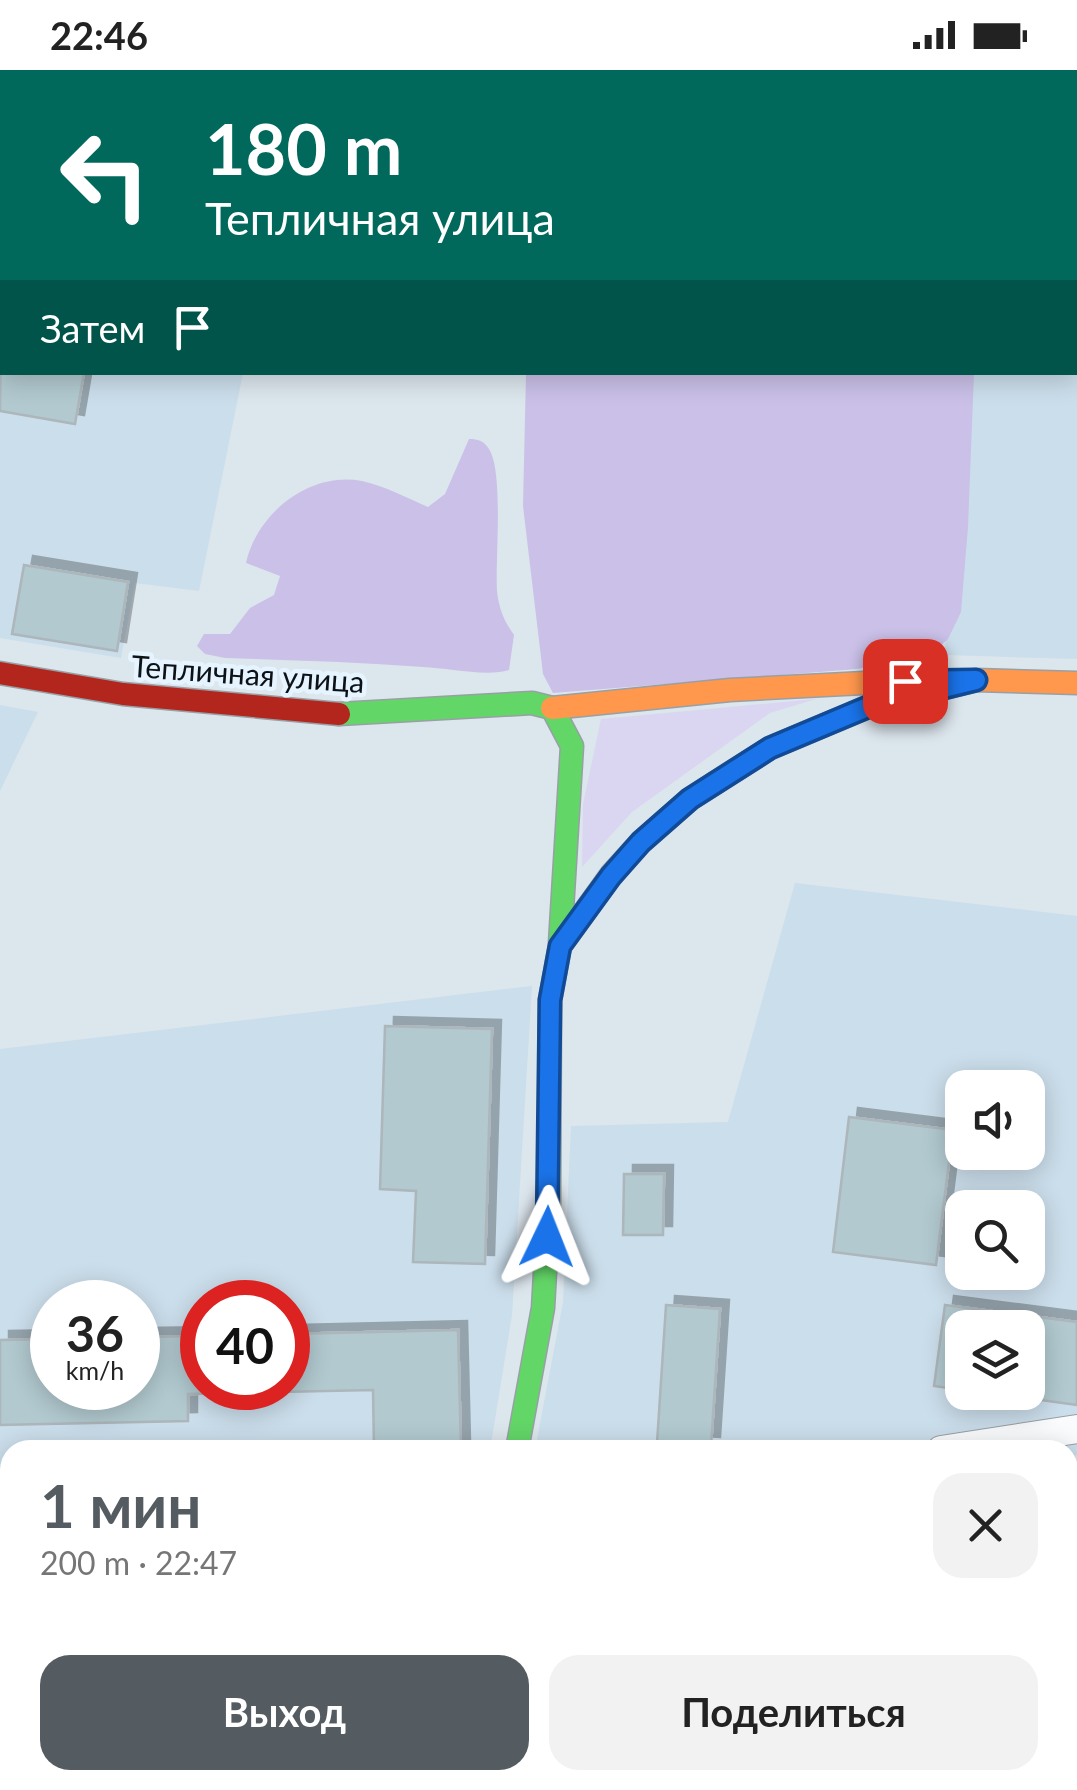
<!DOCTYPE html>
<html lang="ru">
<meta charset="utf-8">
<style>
:root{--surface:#fff;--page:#f2f2f2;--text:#222;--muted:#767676;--accent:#555c61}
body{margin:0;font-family:Lato,sans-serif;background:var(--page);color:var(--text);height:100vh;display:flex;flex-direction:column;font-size:38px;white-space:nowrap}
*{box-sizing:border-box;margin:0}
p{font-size:32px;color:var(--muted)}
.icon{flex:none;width:55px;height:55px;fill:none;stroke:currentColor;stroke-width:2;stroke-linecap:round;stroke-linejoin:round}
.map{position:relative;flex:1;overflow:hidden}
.panel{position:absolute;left:0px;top:1370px;width:1078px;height:350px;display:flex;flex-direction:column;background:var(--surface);border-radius:30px 30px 0 0;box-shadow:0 5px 25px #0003}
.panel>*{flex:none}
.banner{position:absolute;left:0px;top:0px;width:1078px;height:305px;box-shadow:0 5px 25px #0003;background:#00695c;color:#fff;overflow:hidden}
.fabs{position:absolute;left:945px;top:1000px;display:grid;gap:20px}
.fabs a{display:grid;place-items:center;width:100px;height:100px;border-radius:20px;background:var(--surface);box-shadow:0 5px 25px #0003;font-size:50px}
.speed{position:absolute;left:30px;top:1210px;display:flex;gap:20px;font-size:50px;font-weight:700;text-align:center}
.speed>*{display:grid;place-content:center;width:130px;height:130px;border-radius:50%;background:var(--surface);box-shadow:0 5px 25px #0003;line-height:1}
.speed small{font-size:25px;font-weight:400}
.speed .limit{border:15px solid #d22;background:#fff;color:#111}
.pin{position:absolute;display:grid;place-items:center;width:85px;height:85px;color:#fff;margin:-42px;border-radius:20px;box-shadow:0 5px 15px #0006}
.me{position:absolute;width:110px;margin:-55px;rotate:2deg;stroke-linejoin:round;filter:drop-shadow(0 0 8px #0008)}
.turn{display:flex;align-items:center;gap:35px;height:210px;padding:0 40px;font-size:45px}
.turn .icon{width:130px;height:130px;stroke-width:2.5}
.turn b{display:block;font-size:70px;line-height:85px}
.then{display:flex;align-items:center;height:95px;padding:0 40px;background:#0003;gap:20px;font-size:38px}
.round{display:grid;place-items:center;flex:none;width:105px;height:105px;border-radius:30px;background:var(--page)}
.overview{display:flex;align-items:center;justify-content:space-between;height:170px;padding:0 40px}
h1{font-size:60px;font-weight:700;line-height:75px;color:var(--accent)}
.button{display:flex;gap:20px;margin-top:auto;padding:20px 40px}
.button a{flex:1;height:115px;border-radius:30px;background:var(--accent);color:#fff;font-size:40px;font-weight:700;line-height:115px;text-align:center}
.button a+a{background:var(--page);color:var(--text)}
.status{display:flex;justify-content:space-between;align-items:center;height:70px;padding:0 50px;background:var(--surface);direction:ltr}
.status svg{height:28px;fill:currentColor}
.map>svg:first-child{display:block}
</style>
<div class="status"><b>22:46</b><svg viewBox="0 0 49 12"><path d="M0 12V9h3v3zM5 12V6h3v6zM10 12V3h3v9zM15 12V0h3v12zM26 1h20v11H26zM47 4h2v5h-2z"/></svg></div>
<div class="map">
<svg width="1077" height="1720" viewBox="0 0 1077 1720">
<defs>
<filter id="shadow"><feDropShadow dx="9" dy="-9" stdDeviation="0" flood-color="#0004"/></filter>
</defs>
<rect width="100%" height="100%" fill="#dce6ed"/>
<path fill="#cbdeeb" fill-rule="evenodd" d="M 0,0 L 421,0 L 2,2 L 2,302 L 243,303 L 199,521 L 135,513 L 121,588 L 0,568 Z
M 811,0 L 1077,0 L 1077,589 L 945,585 L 958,303 L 1075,302 L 1075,2 L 810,2 Z
M 0,635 L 38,642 L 0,721 Z
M 795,813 L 1077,846 L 1077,1385 L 1068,1387 L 1068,1380 L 535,1380 L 563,1232 L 571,1056 L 728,1052 ZM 962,1018 L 1028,1018 L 1028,1082 L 962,1082 ZM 962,1138 L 1028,1138 L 1028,1202 L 962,1202 ZM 962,1258 L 1028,1258 L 1028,1322 L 962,1322 Z
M 532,916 L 512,1245 L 490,1380 L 10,1380 L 10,1710 L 428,1710 L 426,1720 L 0,1720 L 0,979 ZM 52,1232 L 138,1232 L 138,1318 L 52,1318 ZM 202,1232 L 288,1232 L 288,1318 L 202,1318 Z"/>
<path fill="#dad6f1" d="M 816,629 L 770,643 L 632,742 L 582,797 L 583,734 L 601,649 Z"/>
<path fill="#cac0e8" d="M 526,303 L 974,303 L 968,457 L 961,542 L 948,569 L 930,585 L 857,599 L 553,623 L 543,604 L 523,436 Z
M 469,369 C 478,369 484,371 489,379 C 504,403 495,490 497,521 C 499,539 504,551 514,565 L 509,600 C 487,607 447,598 423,597 C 357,592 291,590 225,588 L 205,584 L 197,576 L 204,564 L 230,564 L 250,538 L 274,525 L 280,506 L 246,493 C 257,443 310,401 362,411 C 385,416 407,428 428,437 L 445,424 Z"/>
<path fill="#b1c9cf" stroke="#adb6ba" stroke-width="2.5" filter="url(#shadow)" d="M 35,0 L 132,0 L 136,1 L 35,2 Z
M 1047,0 L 1077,0 L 1075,125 L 1075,2 L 1046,2 Z
M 2,191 L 2,302 L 84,302 L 75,354 L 0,341 Z
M 24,495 L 128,512 L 117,581 L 12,564 Z
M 385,956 L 492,959 L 485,1194 L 413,1192 L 416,1121 L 380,1119 Z
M 849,1047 L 953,1060 L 936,1195 L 833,1182 Z
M 624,1104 L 664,1104 L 663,1165 L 623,1165 Z
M 666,1235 L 720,1239 L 711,1376 L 657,1373 Z
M 945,1235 L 1077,1252 L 1077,1335 L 982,1322 L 1028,1322 L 1028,1258 L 962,1258 L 962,1320 L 934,1316 Z
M 458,1260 L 461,1380 L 374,1380 L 373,1320 L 188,1324 L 188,1351 L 0,1355 L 0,1270 L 52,1269 L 52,1318 L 138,1318 L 138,1267 L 202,1266 L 202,1318 L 288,1318 L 288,1264 Z
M 223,1710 L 261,1710 L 259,1720 L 221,1720 Z
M 325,1710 L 363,1710 L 361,1720 L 323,1720 Z
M 526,1710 L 575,1710 L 575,1720 L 526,1720 Z
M 647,1710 L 698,1710 L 698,1714 L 678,1714 L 678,1720 L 647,1720 Z"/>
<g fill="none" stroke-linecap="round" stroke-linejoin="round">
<defs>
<path id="street" d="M 941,1380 L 1077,1359
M 1068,1605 L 1077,1606"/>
<path id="fast" d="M 339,644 L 532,633 L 552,638 L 572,676 L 560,873
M 517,1380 L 543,1238 L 549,1132 L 550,930 L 560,876 L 611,805 L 641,772 L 690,729 L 715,713
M 461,1720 L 462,1710"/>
<path id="slow" d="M 552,638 L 730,620 L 903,611
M 715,713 L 770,678 L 870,636 L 976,610 L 1077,613"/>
<path id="jam" d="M 0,603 L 123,624 L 339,644"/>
</defs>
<use href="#street" stroke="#98a0a5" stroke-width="30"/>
<use href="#fast" stroke="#98a0a5" stroke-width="25"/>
<use href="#slow" stroke="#98a0a5" stroke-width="25"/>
<use href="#jam" stroke="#98a0a5" stroke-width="25"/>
<use href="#street" stroke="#fafbfc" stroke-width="28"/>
<use href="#fast" stroke="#63d668" stroke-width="22"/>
<use href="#slow" stroke="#ff974d" stroke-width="22"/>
<use href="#jam" stroke="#b3261e" stroke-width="22"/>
</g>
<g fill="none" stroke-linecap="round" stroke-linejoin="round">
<defs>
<path id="route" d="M 547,1167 L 550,930 L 560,876 L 611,806 L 641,772 L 690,729 L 770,678 L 870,636 L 976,610 L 905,611"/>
</defs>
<use href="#route" stroke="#114b97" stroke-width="25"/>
<use href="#route" stroke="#1a73e8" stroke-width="18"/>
</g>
<g text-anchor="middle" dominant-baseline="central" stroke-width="9" stroke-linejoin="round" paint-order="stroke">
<g font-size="30" fill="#0c1216" stroke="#e5f4fe">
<text transform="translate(248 603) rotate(4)">Тепличная улица</text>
</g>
</g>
</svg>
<div class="fabs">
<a><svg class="icon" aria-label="sound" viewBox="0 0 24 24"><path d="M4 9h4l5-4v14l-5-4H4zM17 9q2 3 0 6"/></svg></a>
<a><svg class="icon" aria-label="search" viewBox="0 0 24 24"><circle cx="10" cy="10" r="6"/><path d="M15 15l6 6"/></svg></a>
<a><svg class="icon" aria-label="layers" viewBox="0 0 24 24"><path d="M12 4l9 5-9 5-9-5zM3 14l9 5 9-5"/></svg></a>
</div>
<div class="speed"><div>36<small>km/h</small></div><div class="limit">40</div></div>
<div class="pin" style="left:905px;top:611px;background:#d93025"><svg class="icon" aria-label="arrive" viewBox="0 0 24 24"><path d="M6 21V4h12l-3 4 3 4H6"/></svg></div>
<svg class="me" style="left:547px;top:1167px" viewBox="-20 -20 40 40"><path d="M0-17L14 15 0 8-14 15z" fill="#1a73e8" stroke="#fff" stroke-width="4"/></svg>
<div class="banner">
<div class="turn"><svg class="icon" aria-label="left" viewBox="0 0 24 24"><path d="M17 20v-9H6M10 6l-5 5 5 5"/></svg><div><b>180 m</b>Тепличная улица</div></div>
<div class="then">Затем<svg class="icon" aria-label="arrive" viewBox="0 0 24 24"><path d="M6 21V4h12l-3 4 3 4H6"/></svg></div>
</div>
<section class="panel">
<div class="overview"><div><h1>1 мин</h1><p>200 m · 22:47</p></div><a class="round"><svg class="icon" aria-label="close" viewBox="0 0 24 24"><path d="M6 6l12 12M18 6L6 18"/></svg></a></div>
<div class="button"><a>Выход</a><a>Поделиться</a></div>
</section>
</div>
